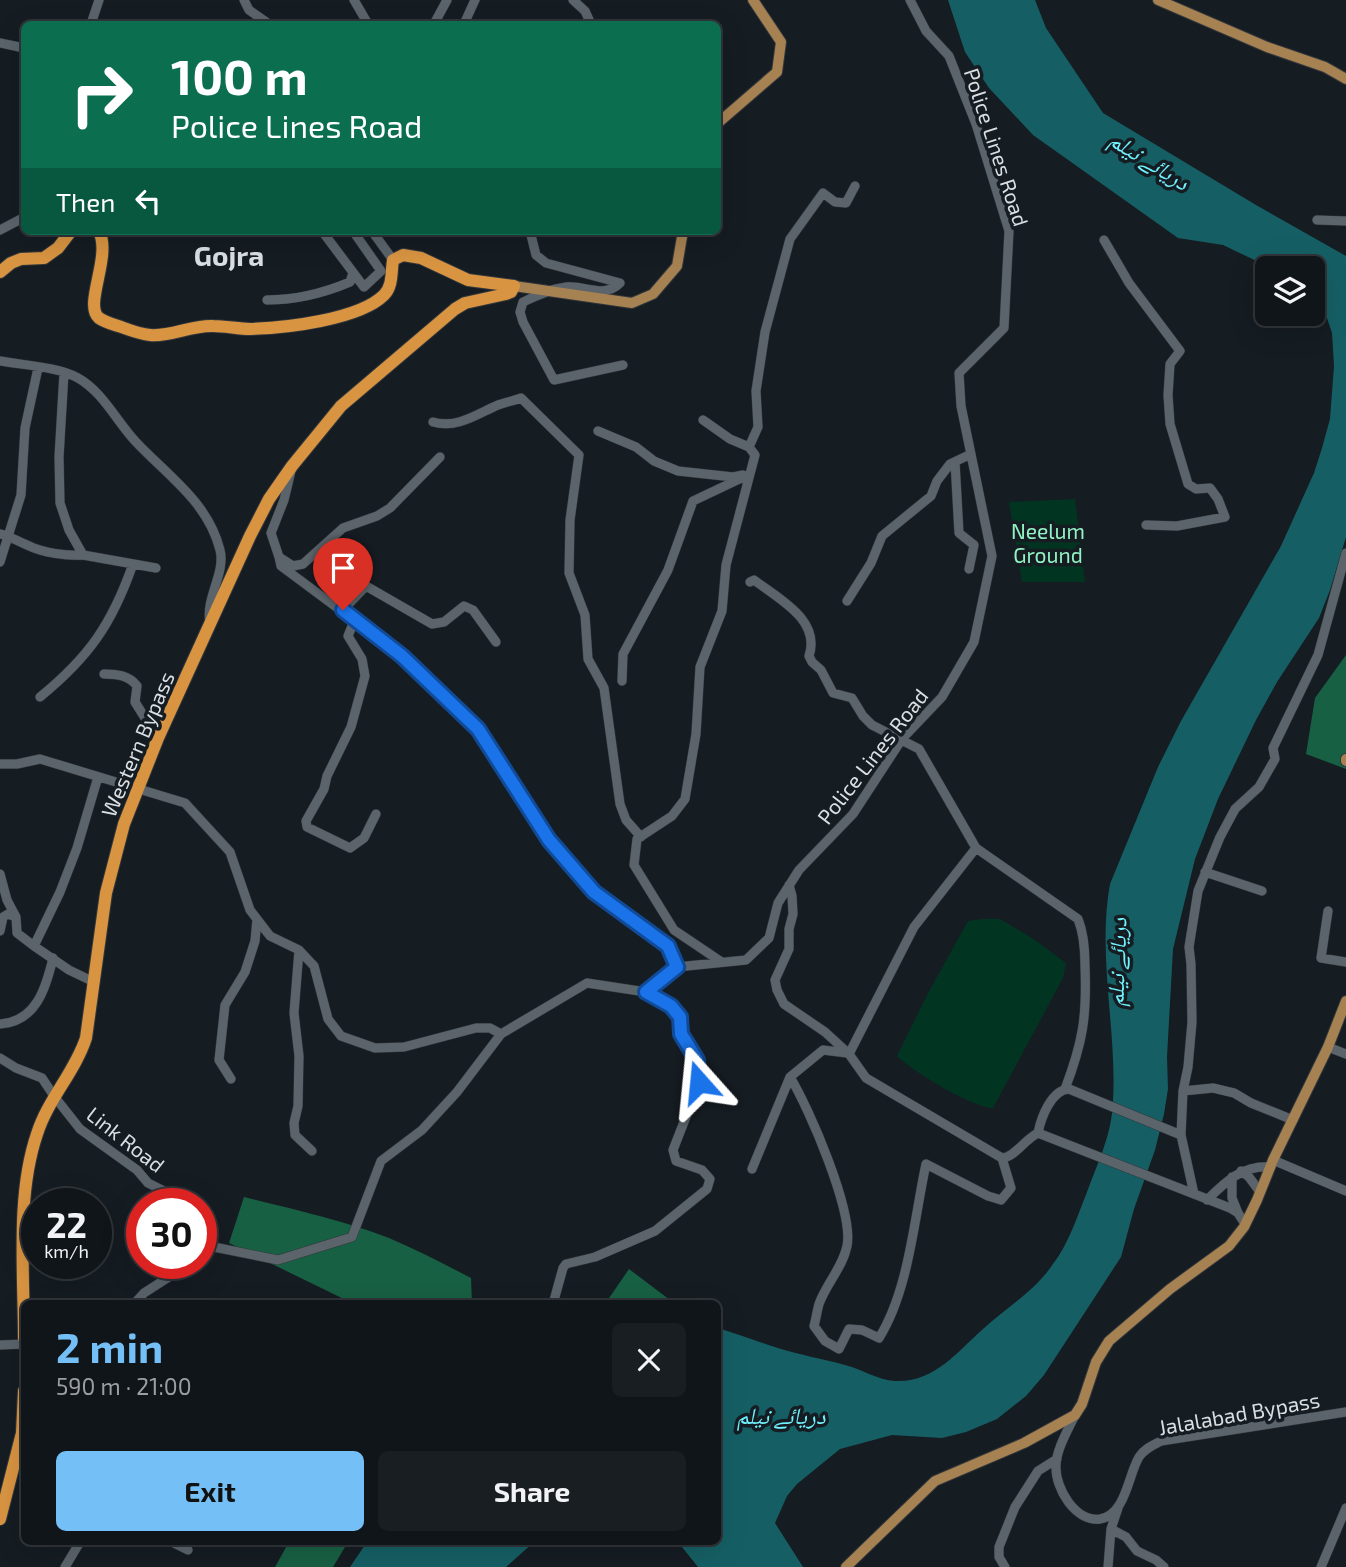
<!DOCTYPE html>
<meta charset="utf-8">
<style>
:root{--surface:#10151a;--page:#191e23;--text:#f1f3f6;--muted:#9c9fa2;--line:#303439;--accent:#74c0f6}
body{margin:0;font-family:"Exo 2","Noto Naskh Arabic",sans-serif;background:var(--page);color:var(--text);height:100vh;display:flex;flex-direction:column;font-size:26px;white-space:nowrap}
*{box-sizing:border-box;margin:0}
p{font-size:23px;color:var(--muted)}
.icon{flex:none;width:38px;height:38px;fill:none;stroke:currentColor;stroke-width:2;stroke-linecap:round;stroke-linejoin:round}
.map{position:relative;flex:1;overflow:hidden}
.sheet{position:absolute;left:21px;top:1300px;width:700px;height:245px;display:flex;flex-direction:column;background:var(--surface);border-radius:10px;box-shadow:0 7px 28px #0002,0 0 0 2px var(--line)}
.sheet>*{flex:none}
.top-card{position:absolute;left:21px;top:21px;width:700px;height:214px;border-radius:10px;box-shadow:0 7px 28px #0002,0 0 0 2px var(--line);background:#0b6e4f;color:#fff;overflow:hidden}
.fabs{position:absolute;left:1255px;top:256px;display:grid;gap:14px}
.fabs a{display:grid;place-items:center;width:70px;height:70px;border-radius:10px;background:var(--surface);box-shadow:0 7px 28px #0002,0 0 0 2px var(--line);font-size:35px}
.speed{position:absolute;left:21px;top:1188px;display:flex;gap:14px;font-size:35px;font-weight:700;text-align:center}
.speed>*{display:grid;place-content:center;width:91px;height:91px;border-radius:50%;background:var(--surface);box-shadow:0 7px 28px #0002,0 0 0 2px var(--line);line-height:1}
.speed small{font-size:18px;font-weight:400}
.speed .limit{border:10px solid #d22;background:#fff;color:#111}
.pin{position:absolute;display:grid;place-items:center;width:60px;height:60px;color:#fff;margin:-72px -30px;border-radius:50% 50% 50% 0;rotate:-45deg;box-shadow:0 0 7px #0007}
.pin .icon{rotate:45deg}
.me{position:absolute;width:77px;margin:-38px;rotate:342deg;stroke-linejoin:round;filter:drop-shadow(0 0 5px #0008)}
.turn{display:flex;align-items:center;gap:24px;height:147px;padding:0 35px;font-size:32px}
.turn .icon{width:91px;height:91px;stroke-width:2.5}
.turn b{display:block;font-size:49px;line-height:60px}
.then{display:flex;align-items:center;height:66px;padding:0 35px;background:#0003;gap:14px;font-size:26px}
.round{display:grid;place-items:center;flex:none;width:74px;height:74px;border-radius:10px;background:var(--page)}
.head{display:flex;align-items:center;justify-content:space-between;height:119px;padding:0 35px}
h1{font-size:42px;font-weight:700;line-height:52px;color:var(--accent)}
.action{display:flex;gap:14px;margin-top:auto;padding:14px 35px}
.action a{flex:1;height:80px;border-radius:10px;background:var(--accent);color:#111;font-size:28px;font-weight:700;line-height:80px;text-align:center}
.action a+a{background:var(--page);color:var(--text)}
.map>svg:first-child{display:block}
</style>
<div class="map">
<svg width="1346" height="1567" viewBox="0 0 1346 1567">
<rect width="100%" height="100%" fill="#151c22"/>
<path fill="#023521" d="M 1075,499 L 1085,582 L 1022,582 L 1009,502 Z
M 982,919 L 1000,919 L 1035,940 L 1066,963 L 1063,978 L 993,1108 C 973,1108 912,1071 897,1056 L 927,995 L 968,921 Z"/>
<path fill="#186043" d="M 1346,655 L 1346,769 L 1306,754 L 1315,698 Z
M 244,1197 C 292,1209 343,1220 389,1238 C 417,1250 444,1264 471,1278 L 472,1304 L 354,1304 L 229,1243 Z
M 629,1269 L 670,1300 L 674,1303 L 605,1304 Z
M 289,1542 L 348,1542 L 333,1567 L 275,1567 Z"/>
<path fill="#155f64" d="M 948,0 L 1035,0 L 1046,28 L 1103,113 L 1256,205 L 1346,256 L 1346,537 L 1330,590 L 1319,618 L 1277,682 L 1256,720 L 1218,799 L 1195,859 L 1173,949 L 1167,1057 L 1168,1089 L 1164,1114 L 1155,1150 L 1134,1209 L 1121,1257 L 1044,1375 L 1026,1396 L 997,1419 L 966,1432 L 942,1438 L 892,1435 L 840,1449 L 797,1484 L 787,1496 L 775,1523 L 803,1567 L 698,1567 L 678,1542 L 718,1542 L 718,1328 C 738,1334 758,1342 778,1348 C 800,1355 823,1359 845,1365 C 861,1369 878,1380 895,1381 C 934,1383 957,1352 983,1329 C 1007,1307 1035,1291 1053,1264 C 1069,1243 1077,1217 1087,1192 C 1098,1162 1112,1134 1113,1101 C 1117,1029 1097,956 1110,884 L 1158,767 L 1181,721 L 1281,546 L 1314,473 L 1322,448 L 1330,419 L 1334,366 L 1332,333 L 1325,312 L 1313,293 L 1312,268 L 1271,268 L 1223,245 L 1178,238 L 1033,135 L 989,88 L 965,52 Z
M 367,1542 L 534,1542 L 506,1567 L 350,1567 Z"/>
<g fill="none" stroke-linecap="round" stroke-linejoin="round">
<defs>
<path id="minor" d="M 244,0 L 249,10 L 269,24
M 354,0 L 368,24
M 573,0 L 585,11 L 591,24
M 91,24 L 99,0
M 434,24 L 447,0
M 464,24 L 475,0
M 0,43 L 24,48
M 1317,220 L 1346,221
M 0,230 L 21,219
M 322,231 L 364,287 L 381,271 L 353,231
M 372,231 L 393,260
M 530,231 L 536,255 L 546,263 L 620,283 C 604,299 585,285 566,287 C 550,289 536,296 523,302 L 520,312 L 523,322 L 554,380 L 623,365
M 1104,240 L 1129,283 L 1180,351 L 1170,364 L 1168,395 L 1170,424 L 1188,484 L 1196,489 L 1210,488 L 1218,499 L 1225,517 L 1177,526 L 1146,525
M 267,300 C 295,300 324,293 350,282 L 353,273
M 0,361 C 22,365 59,367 78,378 C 103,392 117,422 136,442 C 168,476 208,502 220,550 C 226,573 205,598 210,623
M 64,373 L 59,457 L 60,503 L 69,530 L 83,555
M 703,420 L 730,439 L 749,447 L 755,455 L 726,565 L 722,611 L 700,667 L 696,734 L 685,799 L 672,816 L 637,839 L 634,865 L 674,930 L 720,961
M 433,422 C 457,429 477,414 498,405 C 506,402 513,401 521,398 L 579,455 L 570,520 L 569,573 L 585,615 L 588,659 L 604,688 L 620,804 L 626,820 L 641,837
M 598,431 L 636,447 L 654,461 L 678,471 L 733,477 L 743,475
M 749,447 L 758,427 L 756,391 L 765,332 L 790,239 L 823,193 L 835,202 L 846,203 L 855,186
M 955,462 L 959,533 L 974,545 L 969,569
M 291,471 L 284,500 L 271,533 L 279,557 L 293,566 L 303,564 L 343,528 L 377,516 L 390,508 L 440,457
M 0,534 C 10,536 17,541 27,545 C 43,553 66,556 83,555 L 156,568
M 279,557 L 281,566 L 402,656 L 478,729 L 549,840 L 594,892 L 668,946 L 677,967
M 0,562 L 21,495 L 25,428 L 38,368
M 750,582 L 754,580 C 779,599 821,620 809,656 L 812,662 L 821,670 L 833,693 L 852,698 L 863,716 L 872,725 L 919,749 L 976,848 L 914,927 L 849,1054 L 866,1078 L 1002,1158 C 1015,1157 1024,1140 1038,1133 C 1041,1118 1051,1090 1069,1089 L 1181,1135 L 1194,1194
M 847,601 L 871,563 L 882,536 L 931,496 L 937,481 L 950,464 L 971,454
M 343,610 L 366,586 L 432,624 L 444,622 L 464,606 L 473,610 L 496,642
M 355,619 L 348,636 L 362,659 L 365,676 L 351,727 L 327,776 L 324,789 L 306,821 L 307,827 L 350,848 L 364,838 L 376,814
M 104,674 C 116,674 129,675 137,686 L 135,702 L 145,718 L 167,718
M 622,681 L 623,654 L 668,570 L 693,501 L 750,474
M 40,697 C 89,657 112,624 133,564
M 0,764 L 17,764 L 40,759 L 185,803 L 230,852 L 250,910 L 270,936 L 299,950 L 314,966 L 328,1019 L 341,1036 L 375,1048 L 404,1047 L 476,1028 L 490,1028 L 501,1034
M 976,848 L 1078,919 C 1084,934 1085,949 1085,966 C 1087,1016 1083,1042 1065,1089
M 1205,872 L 1262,891
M 0,874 L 7,900 L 16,917 L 17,933 L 34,946
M 789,885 L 792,896 L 793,914 L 789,929 L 789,949 L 775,980 L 777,990 L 784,1004 L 825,1032 L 849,1054
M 1328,911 L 1321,958 L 1346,962
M 0,931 L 3,917 L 8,914 L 16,917
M 299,950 L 294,1013 L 299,1056 L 298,1106 L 294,1123 L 295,1135 L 312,1151
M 94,982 L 69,970 L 34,946 L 60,892 L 77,848 L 98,777
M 0,1024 C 36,1022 46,988 53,958
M 1328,1047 L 1346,1054
M 0,1058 L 16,1068 L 42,1078 L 54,1096 L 80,1129 L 137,1170 L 148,1183 L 180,1199 L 181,1204
M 790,1077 C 809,1108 854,1212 847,1246 C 843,1267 826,1284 819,1304 C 817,1311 816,1319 814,1326 L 825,1341 L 839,1349 L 849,1329 L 862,1330 L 879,1338 C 909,1290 914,1219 926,1164 L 988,1196 L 1001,1200 L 1011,1188 L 1002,1158
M 231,1079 L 219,1060 L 225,1005 L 245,972 L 255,941 L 257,919
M 1183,1091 L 1213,1088 L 1234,1093 L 1251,1103 L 1293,1120
M 1038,1133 L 1230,1208 L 1238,1213 L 1245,1224
M 1181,1135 L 1183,1091 L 1188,1067 L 1192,1022 L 1191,964 L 1189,947 L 1198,891 L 1220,837 L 1235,809 L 1259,787 L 1275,759 L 1273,748 L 1318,655 L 1346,553
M 1273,1160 L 1346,1191
M 752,1169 L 790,1077 L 823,1050 L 847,1053
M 1241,1171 L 1249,1177 L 1260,1192
M 1232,1177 L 1232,1198 L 1238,1213
M 1207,1200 C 1226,1181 1243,1165 1271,1167
M 201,1233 L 214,1247
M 201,1255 L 214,1247 L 278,1260 L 352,1237 L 381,1161 L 422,1130 L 457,1092 L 501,1034 L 587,983 L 646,992 L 677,967 L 746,960 L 769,938 L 778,903 L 799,870 L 853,814 L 902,739 L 942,697 L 974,642 L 992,556 L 961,406 L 959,373 L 1004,328 L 1009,231 L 976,124 L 949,56 L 926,31 L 910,0
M 134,1304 L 144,1293 L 189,1264
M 553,1304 L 563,1268 L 566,1264 L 595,1257 L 655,1231 L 707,1189 L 710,1179 L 702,1170 L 676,1161 L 673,1150 L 700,1081 L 697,1060 L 681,1034 L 680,1017 L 671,1006 L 646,992
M 0,1345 L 24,1344
M 1075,1415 C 1068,1430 1056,1450 1056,1466 C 1055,1488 1075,1522 1100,1519 C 1126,1515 1128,1475 1139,1457 C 1144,1449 1153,1445 1161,1441 L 1346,1412
M 1111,1529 L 1126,1537 L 1137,1551 L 1156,1560 L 1164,1567
M 172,1542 L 188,1550
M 65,1567 L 80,1542
M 1005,1567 L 999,1557 L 999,1547 L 1015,1507 L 1038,1471 L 1057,1459
M 1108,1567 L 1111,1529 L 1118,1508
M 1321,1567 L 1346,1508"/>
<path id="major" d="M 1158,0 L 1267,47 L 1325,67 L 1346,79
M 718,123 L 777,72 L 781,42 L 753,0
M 514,286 L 632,303 L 653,294 L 677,266 L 683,231
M 1346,759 L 1346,761
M 846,1567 L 935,1481 L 1024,1443 L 1075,1415 L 1082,1404 L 1096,1362 L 1109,1341 L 1170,1289 L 1229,1246 L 1244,1227 L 1257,1200 L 1273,1160 L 1328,1047 L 1346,1001"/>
<path id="highway" d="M 99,231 C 112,257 83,305 99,318 C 106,323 116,325 124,328 C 132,331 141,334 150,335 C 171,337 191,325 213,326 C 226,326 238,329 250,329 C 284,328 359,320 384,295 C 393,286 391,272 393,260 L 403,255 L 421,258 L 468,280 L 514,286
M 0,272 L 11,263 L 21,259 L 44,258 L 58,248 L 71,231
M 24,1338 C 24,1273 16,1195 37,1134 C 48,1099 75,1072 86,1038 L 106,893 L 124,824 L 158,738 L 250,536 L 269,499 L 292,466 L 341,406 L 455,309 L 465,303 L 506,294 L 511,292 L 514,286
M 0,1519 L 22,1433 L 24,1391"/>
</defs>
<use href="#minor" stroke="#32373b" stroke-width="10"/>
<use href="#major" stroke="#32373b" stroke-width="12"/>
<use href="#highway" stroke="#32373b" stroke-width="14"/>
<use href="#minor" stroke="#5b646b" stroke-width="9"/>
<use href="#major" stroke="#a68152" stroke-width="10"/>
<use href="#highway" stroke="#d89441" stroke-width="12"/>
</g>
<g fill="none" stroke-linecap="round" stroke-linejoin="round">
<defs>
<path id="route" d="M 343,610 L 402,656 L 478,729 L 549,840 L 594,892 L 668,946 L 677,967 L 646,992 L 671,1006 L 680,1017 L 681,1034 L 697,1060 L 699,1082"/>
</defs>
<use href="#route" stroke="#114b97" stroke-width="18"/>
<use href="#route" stroke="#1a73e8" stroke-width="12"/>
</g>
<g text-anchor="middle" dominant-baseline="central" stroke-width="7" stroke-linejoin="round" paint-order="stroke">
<g font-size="21" fill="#dadfe3" stroke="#151c22">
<text transform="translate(997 147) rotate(72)">Police Lines Road</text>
<text transform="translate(137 744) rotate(-67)">Western Bypass</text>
<text transform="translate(872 756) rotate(-52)">Police Lines Road</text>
<text transform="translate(126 1139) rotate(38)">Link Road</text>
<text transform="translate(1239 1413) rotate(-10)">Jalalabad Bypass</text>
</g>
<g font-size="21" fill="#91f3c3" stroke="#151c22">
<text x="1048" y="530">Neelum<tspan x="1048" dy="24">Ground</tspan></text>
</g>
<g font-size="23" font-style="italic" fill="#70f3fe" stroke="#151c22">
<text transform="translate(1150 160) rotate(32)">دریائے نیلم</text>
<text transform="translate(1116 962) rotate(-88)">دریائے نیلم</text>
<text x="781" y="1415">دریائے نیلم</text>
</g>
<g font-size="28" font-weight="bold" fill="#dadfe3" stroke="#151c22">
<text x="229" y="255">Gojra</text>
</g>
</g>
</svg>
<div class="fabs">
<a><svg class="icon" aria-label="layers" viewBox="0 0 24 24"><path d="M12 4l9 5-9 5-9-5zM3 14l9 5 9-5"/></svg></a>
</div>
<div class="speed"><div>22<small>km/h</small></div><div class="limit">30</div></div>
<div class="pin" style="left:343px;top:610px;background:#d93025"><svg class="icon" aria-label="arrive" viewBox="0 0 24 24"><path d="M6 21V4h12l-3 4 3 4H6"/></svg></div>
<svg class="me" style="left:699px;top:1082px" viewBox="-20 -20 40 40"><path d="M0-17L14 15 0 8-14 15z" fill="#1a73e8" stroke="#fff" stroke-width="4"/></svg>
<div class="top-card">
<div class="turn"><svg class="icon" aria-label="right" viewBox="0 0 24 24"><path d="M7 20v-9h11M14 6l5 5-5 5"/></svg><div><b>100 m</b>Police Lines Road</div></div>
<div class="then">Then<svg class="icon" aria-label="left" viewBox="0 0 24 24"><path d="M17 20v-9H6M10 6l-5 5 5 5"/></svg></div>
</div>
<section class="sheet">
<div class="head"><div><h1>2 min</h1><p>590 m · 21:00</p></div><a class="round"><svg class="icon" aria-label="close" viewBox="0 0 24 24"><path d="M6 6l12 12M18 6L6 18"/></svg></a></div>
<div class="action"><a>Exit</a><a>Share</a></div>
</section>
</div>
